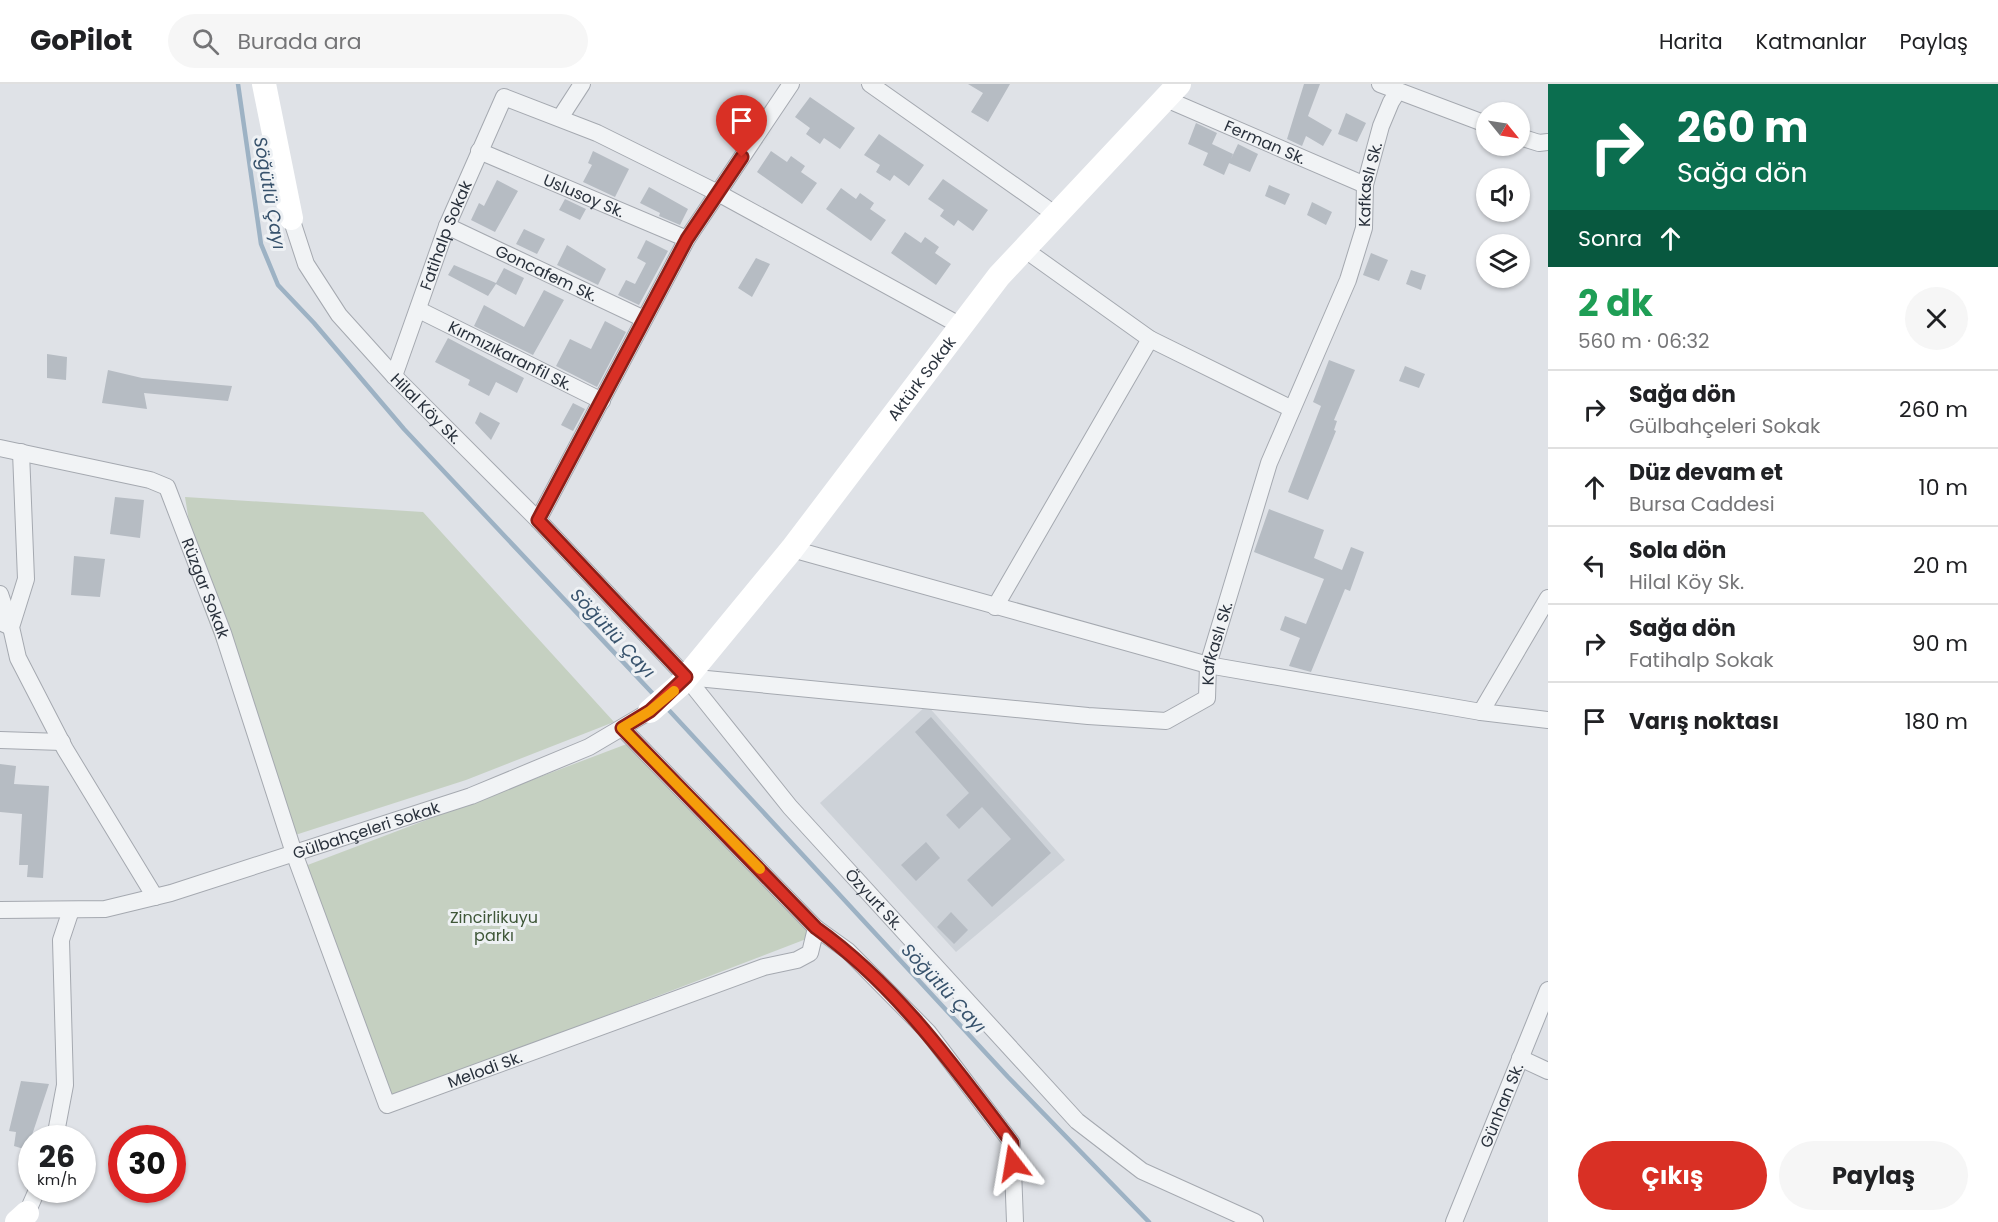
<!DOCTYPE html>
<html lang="tr">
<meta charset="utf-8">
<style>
:root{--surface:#fff;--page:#f6f6f6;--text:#202124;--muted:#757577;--line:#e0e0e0;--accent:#d93025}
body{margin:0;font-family:Poppins,sans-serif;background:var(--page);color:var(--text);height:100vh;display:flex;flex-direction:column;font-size:22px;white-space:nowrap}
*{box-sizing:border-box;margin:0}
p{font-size:20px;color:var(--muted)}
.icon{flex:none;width:33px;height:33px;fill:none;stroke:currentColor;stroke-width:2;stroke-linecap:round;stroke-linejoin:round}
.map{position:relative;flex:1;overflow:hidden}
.drawer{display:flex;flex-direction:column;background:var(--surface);width:450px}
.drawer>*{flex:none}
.hud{background:#0b6e4f;color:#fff;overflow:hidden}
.needle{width:39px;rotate:120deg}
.buttons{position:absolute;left:1476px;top:18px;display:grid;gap:12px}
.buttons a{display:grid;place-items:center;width:54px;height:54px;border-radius:50%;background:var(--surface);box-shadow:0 2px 4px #0004;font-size:30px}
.speed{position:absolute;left:18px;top:1041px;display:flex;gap:12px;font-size:30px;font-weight:700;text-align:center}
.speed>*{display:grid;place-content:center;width:78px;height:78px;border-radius:50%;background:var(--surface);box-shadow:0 2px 4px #0004;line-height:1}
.speed small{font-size:15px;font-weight:400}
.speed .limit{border:9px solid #d22;background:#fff;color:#111}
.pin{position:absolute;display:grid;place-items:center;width:51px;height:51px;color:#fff;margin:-62px -26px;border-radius:50% 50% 50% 0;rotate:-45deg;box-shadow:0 0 6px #0007}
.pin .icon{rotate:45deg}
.me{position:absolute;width:66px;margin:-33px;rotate:346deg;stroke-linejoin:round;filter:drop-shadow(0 0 4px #0008)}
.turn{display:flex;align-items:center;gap:21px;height:126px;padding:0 30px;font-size:27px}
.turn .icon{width:78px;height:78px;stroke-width:2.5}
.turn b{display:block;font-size:42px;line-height:51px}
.then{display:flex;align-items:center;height:57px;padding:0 30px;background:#0003;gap:12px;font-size:22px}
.round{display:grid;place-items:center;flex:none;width:63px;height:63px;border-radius:32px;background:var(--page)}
.headline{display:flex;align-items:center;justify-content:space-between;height:102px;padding:0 30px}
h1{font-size:36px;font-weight:700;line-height:45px;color:#1e9e55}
.cta{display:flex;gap:12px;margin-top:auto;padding:12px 30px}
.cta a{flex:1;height:69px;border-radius:36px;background:var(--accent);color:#fff;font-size:24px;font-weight:700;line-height:69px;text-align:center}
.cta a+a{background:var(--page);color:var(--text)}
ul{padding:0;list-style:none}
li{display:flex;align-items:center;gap:18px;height:78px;padding:0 30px;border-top:2px solid var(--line)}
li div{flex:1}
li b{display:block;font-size:22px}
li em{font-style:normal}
header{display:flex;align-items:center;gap:36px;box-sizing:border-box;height:84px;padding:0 30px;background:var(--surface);border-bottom:2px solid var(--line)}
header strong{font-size:28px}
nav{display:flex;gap:33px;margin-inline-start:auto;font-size:21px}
.search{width:420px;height:54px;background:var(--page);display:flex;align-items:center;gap:15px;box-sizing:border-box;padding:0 21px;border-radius:33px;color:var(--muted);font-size:22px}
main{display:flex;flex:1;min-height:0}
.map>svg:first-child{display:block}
</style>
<header>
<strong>GoPilot</strong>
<div class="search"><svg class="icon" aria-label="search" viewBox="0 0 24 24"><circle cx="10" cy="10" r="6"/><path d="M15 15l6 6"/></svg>Burada ara</div>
<nav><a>Harita</a><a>Katmanlar</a><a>Paylaş</a></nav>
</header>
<main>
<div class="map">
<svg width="1548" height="1138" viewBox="0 0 1548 1138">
<rect width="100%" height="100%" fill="#dfe2e7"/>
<path fill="#cdd2d8" d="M 927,621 L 1065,776 L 956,868 L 820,719 Z"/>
<path fill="#c5d0c1" d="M 185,413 L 423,428 L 614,638 L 466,696 L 289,753 L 202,519 Z
M 632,658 L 814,852 L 389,1015 L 305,782 Z"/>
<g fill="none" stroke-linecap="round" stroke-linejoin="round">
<path stroke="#9db2c4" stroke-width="4.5" d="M 238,0 L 261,160 L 278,201 L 314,239 L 404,345 L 656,613
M 666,623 L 1008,993 L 1149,1138"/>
</g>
<path fill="#b6bcc3" d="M 968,0 L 1010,0 L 988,38 L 971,28 L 983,9 Z
M 1304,0 L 1320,0 L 1308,32 L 1332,46 L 1323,62 L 1306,52 L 1302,62 L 1287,55 Z
M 810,13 L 855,44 L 840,65 L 824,54 L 820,60 L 806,50 L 810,44 L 795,33 Z
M 1346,29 L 1366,39 L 1357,58 L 1338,50 Z
M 1196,39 L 1217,49 L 1212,60 L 1233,70 L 1224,91 L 1203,81 L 1208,69 L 1188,60 Z
M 879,50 L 924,81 L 909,102 L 894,91 L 890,97 L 876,88 L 880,81 L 864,71 Z
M 1238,60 L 1258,70 L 1250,88 L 1229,79 Z
M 593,67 L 629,85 L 615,113 L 583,98 L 592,81 L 588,79 Z
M 771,67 L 787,78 L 791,72 L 805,82 L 801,88 L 817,99 L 802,120 L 757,88 Z
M 943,95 L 988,126 L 973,147 L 958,136 L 954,142 L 940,132 L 944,126 L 928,115 Z
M 497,96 L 518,107 L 495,148 L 471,136 L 479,119 L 484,122 Z
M 1269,101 L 1290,110 L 1285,121 L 1265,112 Z
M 649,103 L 688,125 L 680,141 L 659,132 L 660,129 L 640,119 Z
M 841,104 L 856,115 L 860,109 L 874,119 L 870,125 L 886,136 L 871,157 L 826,125 Z
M 565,115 L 586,125 L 580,136 L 559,126 Z
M 1312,118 L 1332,128 L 1326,141 L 1307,131 Z
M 524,145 L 545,155 L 537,170 L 516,160 Z
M 905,148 L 921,159 L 925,153 L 939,163 L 935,169 L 951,180 L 936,201 L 891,169 Z
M 646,156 L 668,167 L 639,221 L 618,211 L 626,196 L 635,200 L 646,179 L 637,174 Z
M 567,161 L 606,185 L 598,201 L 557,181 Z
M 1371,169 L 1388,176 L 1379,197 L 1363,191 Z
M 756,174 L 770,180 L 752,213 L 738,204 Z
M 454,181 L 496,199 L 504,184 L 524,194 L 516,211 L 496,200 L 488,212 L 448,191 Z
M 1411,186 L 1426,191 L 1421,206 L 1406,200 Z
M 544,206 L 564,216 L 533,271 L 474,242 L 484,221 L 524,243 Z
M 605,237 L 626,248 L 597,303 L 556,282 L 570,255 L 591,265 Z
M 448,254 L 524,294 L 517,309 L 496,298 L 489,312 L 468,301 L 470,296 L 435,278 Z
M 47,270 L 67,273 L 66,296 L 47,294 Z
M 1329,276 L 1355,286 L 1334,336 L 1337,337 L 1334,346 L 1336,347 L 1308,416 L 1288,408 L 1321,322 L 1313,318 Z
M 1405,282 L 1425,290 L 1419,304 L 1399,297 Z
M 108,286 L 142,294 L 232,302 L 228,317 L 144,309 L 147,325 L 102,319 Z
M 573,319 L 585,325 L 573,347 L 561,341 Z
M 480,328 L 500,339 L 491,356 L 475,339 Z
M 115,413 L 144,416 L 140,454 L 110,450 Z
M 1269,425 L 1324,446 L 1314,474 L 1342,486 L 1351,463 L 1364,468 L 1350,507 L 1345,505 L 1311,588 L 1289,582 L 1300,554 L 1280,546 L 1285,532 L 1306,540 L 1324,495 L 1254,468 Z
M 74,472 L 105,475 L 100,513 L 71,511 Z
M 931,633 L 1051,769 L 992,823 L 967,796 L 1011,755 L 982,723 L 959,745 L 946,731 L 969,709 L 915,648 Z
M 0,680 L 16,682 L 14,700 L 49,702 L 43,794 L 27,793 L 28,781 L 19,781 L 22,730 L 0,728 Z
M 926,758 L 940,774 L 916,797 L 901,781 Z
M 951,828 L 968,846 L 954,860 L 937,843 Z
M 21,997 L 49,1000 L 27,1066 L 14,1062 L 16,1048 L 9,1047 Z"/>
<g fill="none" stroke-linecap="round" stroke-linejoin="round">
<defs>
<g id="street">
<path d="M 870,0 L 1056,131"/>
<path d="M 1380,0 L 1486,40"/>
<path id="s1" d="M 1166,15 L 1365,101"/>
<path d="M 560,34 L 582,0"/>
<path d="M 1520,53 L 1539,59 L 1548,58"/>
<path id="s2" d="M 479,67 L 687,155"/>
<path id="s3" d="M 291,134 L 306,180 L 339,231 L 394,292 L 538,436 L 686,593 L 790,723 L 1077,1037 L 1142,1087 L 1255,1138"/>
<path id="s4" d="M 447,142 L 644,235"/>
<path d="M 1024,165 L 1150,255 L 1292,325"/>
<path id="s5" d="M 419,226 L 602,317"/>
<path id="s6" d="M 394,292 L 447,142 L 504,13 L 597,49 L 718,109 L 961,242"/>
<path id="s7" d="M 0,364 L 150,396 L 167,403 L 223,549 L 294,769 L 387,1021 L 764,883 L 797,876 L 810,869 L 816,844 L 622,644"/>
<path d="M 21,368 L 26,495 L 11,543 L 18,574 L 65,665 L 155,813"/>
<path d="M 538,436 L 687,155 L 791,0"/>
<path d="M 792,465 L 1208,581 L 1481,628 L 1548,636"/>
<path d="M 0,510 L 11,543 L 0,538"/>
<path d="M 995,523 L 1150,255"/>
<path id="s8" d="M 686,593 L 1088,632 L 1166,637 L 1207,614 L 1208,581 L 1269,379 L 1348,196 L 1364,144 L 1365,101 L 1381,42 L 1391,18 L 1398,7"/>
<path d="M 1481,628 L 1548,514"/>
<path d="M 0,656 L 62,658"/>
<path id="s9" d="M 0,826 L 105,825 L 171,809 L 471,712 L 589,663 L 650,627"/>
<path d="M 816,844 L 848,867 L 928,948 L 1012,1059 L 1015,1138"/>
<path d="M 1520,974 L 1548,987"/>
<path d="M 55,1054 L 65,1001 L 61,856 L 71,826"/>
<path d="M 27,1129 L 37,1106"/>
<path id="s10" d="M 1454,1138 L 1548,906"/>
</g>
</defs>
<use href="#street" stroke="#a5a9b0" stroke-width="18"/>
<use href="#street" stroke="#f1f3f5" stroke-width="16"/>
<g stroke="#fff" stroke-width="24">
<path d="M 264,0 L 291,134"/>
<path id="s11" d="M 650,627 L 680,601 L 792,465 L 999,192 L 1179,0"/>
<path d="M 17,1138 L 27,1129"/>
</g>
</g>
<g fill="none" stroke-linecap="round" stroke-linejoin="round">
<defs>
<path id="route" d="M 742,73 L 687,155 L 538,436 L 686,593 L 650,627 L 622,644 L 816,844 C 896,901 954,982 1012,1059 L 1013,1079"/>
</defs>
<use href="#route" stroke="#8d1f18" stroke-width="15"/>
<use href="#route" stroke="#d93025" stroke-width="10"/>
<path stroke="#f59e0b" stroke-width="10" d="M 674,607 L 650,627 L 622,644 L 760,785"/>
</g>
<g text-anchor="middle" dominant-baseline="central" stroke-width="6" stroke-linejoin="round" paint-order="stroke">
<g font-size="16" fill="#29313c" stroke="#eef1f4">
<text stroke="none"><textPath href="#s1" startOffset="108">Ferman Sk.</textPath></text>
<text stroke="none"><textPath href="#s8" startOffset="1071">Kafkaslı Sk.</textPath></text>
<text stroke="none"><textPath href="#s2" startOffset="114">Uslusoy Sk.</textPath></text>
<text stroke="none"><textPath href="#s6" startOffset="150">Fatihalp Sokak</textPath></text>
<text stroke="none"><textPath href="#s4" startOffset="110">Goncafem Sk.</textPath></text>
<text stroke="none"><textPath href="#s5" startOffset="102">Kırmızıkaranfil Sk.</textPath></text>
<text stroke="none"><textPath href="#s11" startOffset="430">Aktürk Sokak</textPath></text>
<text stroke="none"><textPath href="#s3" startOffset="237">Hilal Köy Sk.</textPath></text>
<text stroke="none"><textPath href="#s7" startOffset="280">Rüzgar Sokak</textPath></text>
<text stroke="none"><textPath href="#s8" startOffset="585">Kafkaslı Sk.</textPath></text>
<text stroke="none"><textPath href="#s9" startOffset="378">Gülbahçeleri Sokak</textPath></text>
<text stroke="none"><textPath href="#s3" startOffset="902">Özyurt Sk.</textPath></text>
<text stroke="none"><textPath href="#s7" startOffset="932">Melodi Sk.</textPath></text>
<text stroke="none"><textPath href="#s10" startOffset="126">Günhan Sk.</textPath></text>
</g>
<g font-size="16" fill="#3f5738" stroke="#eef1f4">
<text x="494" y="833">Zincirlikuyu<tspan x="494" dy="18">parkı</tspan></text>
</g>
<g font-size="18" font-style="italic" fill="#37526c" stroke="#eef1f4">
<text transform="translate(270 109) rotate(80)">Söğütlü Çayı</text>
<text transform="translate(613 549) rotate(47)">Söğütlü Çayı</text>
<text transform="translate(944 904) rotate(47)">Söğütlü Çayı</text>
</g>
</g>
</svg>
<div class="buttons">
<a><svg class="needle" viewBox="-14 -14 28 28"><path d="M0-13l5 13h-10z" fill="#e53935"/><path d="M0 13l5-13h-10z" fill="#757577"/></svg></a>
<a><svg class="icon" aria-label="sound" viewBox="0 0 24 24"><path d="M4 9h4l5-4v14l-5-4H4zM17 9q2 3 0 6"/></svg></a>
<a><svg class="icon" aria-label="layers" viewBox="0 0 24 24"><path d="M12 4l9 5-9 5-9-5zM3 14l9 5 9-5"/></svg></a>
</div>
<div class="speed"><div>26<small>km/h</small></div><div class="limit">30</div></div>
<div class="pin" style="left:742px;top:73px;background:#d93025"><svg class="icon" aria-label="arrive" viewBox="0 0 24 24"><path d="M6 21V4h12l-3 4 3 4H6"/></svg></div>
<svg class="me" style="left:1013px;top:1079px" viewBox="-20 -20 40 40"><path d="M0-17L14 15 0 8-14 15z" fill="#d93025" stroke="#fff" stroke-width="4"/></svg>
</div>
<section class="drawer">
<div class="hud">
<div class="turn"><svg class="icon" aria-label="right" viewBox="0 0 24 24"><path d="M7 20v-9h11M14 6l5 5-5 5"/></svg><div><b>260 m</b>Sağa dön</div></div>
<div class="then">Sonra<svg class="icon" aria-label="ahead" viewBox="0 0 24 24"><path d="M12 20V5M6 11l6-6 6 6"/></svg></div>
</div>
<div class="headline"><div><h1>2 dk</h1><p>560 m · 06:32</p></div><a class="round"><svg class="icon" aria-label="close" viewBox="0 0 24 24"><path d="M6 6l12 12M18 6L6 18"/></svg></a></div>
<ul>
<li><svg class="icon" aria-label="right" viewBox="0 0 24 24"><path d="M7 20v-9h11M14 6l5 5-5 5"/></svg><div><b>Sağa dön</b><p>Gülbahçeleri Sokak</p></div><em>260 m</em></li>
<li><svg class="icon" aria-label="ahead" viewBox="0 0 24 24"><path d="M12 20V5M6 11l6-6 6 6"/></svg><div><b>Düz devam et</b><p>Bursa Caddesi</p></div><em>10 m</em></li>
<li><svg class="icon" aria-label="left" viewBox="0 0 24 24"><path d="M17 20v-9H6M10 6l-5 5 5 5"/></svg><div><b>Sola dön</b><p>Hilal Köy Sk.</p></div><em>20 m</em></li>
<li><svg class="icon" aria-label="right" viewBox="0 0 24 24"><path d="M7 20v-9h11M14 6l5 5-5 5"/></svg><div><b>Sağa dön</b><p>Fatihalp Sokak</p></div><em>90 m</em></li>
<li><svg class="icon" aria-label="arrive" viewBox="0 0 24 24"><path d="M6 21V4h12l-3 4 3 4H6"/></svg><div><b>Varış noktası</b></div><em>180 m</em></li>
</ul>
<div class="cta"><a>Çıkış</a><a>Paylaş</a></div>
</section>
</main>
